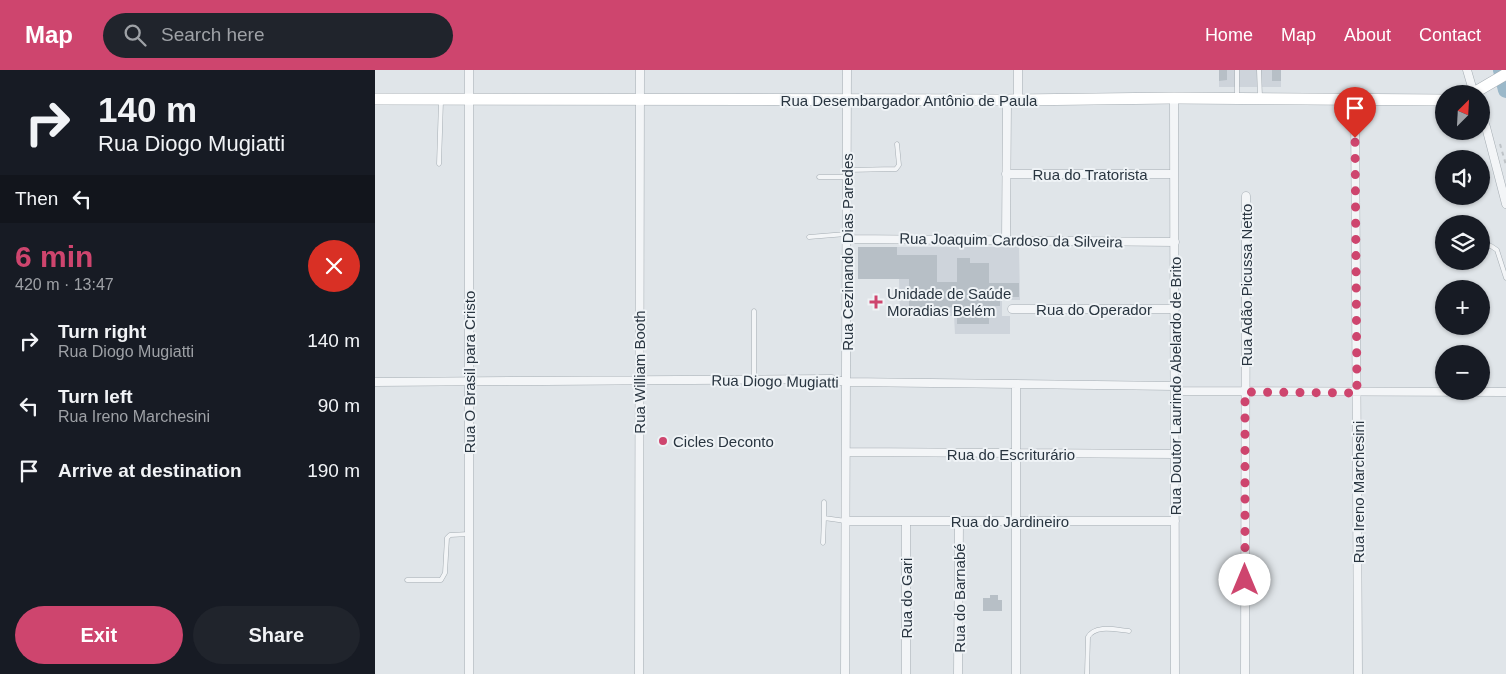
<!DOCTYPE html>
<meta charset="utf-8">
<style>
:root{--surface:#171b24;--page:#20242c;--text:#f1f3f6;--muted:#9ea1a6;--accent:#ce456e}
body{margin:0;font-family:Helvetica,sans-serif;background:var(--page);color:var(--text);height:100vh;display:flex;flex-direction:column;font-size:19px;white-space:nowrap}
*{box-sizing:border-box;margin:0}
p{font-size:16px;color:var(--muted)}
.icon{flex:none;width:28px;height:28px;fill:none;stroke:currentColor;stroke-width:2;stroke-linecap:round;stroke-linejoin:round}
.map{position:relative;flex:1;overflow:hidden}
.details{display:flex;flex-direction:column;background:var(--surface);width:375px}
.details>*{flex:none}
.top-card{background:#171b24;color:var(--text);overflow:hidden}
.needle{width:32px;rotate:24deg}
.fabs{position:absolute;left:1060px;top:15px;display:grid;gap:10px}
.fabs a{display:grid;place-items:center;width:55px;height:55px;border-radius:50%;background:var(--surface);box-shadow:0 1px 4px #0004;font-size:25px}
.pin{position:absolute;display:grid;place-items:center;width:42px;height:42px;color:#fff;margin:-51px -21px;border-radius:50% 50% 50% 0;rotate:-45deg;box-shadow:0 0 5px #0007}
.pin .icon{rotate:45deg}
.me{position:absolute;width:55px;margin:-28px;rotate:0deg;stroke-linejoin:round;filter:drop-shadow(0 0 4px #0008)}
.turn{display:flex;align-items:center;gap:18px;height:105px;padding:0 15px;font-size:22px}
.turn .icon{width:65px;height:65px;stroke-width:2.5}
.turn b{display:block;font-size:35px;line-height:42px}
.then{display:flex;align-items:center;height:48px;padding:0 15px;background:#0003;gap:10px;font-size:19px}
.round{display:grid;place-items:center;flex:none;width:52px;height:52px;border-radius:26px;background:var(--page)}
.headline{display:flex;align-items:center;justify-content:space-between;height:85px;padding:0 15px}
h1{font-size:30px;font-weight:700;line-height:38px;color:var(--accent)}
.action{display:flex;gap:10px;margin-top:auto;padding:10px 15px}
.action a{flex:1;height:58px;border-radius:30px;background:var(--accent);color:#fff;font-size:20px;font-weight:700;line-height:58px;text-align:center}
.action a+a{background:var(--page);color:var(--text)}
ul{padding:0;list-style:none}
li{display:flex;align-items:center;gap:15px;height:65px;padding:0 15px}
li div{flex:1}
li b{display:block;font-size:19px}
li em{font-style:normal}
header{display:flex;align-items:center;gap:30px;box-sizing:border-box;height:70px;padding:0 25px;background:var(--accent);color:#fff}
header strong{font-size:24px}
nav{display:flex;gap:28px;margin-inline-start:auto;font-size:18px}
.search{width:350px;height:45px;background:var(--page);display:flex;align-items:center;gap:12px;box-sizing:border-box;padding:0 18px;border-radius:28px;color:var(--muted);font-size:19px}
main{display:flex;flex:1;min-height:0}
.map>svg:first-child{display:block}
</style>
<header>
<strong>Map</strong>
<div class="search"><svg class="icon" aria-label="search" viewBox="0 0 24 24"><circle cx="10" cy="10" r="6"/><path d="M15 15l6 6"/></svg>Search here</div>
<nav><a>Home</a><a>Map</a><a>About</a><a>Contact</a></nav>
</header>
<main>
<section class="details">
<div class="top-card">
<div class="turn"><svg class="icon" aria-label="right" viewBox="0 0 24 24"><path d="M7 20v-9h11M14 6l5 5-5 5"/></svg><div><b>140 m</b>Rua Diogo Mugiatti</div></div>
<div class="then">Then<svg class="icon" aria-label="left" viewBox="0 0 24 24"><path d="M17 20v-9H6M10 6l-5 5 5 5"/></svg></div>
</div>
<div class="headline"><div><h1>6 min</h1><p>420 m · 13:47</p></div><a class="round" style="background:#d93025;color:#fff"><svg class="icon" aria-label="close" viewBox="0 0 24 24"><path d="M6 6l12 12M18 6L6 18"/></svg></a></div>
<ul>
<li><svg class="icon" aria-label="right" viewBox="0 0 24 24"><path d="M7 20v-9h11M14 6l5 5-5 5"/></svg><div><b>Turn right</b><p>Rua Diogo Mugiatti</p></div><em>140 m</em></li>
<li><svg class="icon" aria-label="left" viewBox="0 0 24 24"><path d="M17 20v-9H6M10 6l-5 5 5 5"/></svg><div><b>Turn left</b><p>Rua Ireno Marchesini</p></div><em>90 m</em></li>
<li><svg class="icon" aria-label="arrive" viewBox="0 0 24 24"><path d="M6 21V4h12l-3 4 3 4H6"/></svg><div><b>Arrive at destination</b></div><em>190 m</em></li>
</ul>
<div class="action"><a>Exit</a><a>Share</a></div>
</section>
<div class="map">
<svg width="1131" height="604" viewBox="0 0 1131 604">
<rect width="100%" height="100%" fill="#e0e5e9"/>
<path fill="#ced4db" d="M 844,0 L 906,0 L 906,17 L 844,17 Z
M 483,177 L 644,177 L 645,230 L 627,230 L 627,246 L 635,246 L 635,264 L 580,264 L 579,246 L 525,246 L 524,209 L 483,209 Z"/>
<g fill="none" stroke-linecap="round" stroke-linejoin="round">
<path stroke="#9bb8c9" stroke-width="16" d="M 1126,0 L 1131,20"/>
</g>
<path fill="#b7bfc6" d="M 844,0 L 852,0 L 852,10 L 844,11 Z
M 897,0 L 906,0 L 906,11 L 897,11 Z
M 483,177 L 522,177 L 522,185 L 562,185 L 562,212 L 582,212 L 582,188 L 595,188 L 595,193 L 614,193 L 614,213 L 644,213 L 644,227 L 625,227 L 625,236 L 614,236 L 614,254 L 582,254 L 582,237 L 562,238 L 562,242 L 534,242 L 534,209 L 483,209 Z
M 615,525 L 623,525 L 623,530 L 627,530 L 627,541 L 608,541 L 608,528 L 615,528 Z"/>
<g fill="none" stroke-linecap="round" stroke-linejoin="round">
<defs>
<path id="service" d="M 862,0 L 862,26
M 884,0 L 885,26
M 64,94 L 66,31
M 472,100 L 521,99 L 524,95 L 522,74
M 444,107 L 472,107
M 434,167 L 471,164
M 1106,176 L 1116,176 L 1122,180 L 1131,208
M 379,310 L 379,241
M 449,432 L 449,448 L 471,451
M 448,473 L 449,448
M 32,510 L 66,510 L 70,503 L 72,468 L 75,465 L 94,464
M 712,604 L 713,567 C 720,554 742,560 754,561"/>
<path id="minor" d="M 1092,0 L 1099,24
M 799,28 L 800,604
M 980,29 L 983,604
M 643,30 L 643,0
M 1106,43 L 1111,57 L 1131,134
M 631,104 L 799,104
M 472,169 L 800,172
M 631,170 L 632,30
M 637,239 L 800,239
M 0,312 L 456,309 L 471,312 L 800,316
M 641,314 L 641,604
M 800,321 L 1131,322
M 471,382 L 800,384
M 471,451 L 800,451
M 94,604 L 94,0
M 264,604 L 265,0
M 470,604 L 472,0
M 531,604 L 531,451
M 583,604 L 584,452
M 870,604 L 871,126"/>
<path id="secondary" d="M 1097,24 L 1131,4
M 0,29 L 632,30 L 799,28 L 1069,30"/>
</defs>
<use href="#service" stroke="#a5adb3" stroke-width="5"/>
<use href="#minor" stroke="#a5adb3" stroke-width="9"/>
<use href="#secondary" stroke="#a5adb3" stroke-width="12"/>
<path stroke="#bec3c7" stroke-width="2" stroke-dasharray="4 4" stroke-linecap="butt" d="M 1125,74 L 1131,95"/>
<use href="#service" stroke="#f3f5f7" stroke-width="4"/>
<use href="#minor" stroke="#f3f5f7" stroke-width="8"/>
<use href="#secondary" stroke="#fff" stroke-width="11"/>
</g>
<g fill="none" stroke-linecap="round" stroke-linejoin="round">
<path stroke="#ce456e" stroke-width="9" stroke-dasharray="0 16.2" d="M 870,510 L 870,322 L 982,323 L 980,68"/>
</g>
<g fill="#ce456e" stroke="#eff3f6" stroke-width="2">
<path d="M498.5 224.5h5v5h5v5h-5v5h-5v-5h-5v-5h5z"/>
<circle cx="288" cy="371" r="5"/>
</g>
<g text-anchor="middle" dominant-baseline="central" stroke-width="4" stroke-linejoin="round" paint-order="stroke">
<g font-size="15" fill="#293540" stroke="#eff3f6">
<text x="534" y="30">Rua Desembargador Antônio de Paula</text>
<text x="715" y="104">Rua do Tratorista</text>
<text transform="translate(636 170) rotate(1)">Rua Joaquim Cardoso da Silveira</text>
<text transform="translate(472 182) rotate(-90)">Rua Cezinando Dias Paredes</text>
<text transform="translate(871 215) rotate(-90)">Rua Adão Picussa Netto</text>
<text x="719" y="239">Rua do Operador</text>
<text transform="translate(94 302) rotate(-90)">Rua O Brasil para Cristo</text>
<text transform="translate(264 302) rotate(-90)">Rua William Booth</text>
<text transform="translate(400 311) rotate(1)">Rua Diogo Mugiatti</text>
<text transform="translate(800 316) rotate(-90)">Rua Doutor Laurindo Abelardo de Brito</text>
<text x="636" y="384">Rua do Escriturário</text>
<text transform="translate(983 422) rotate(-90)">Rua Ireno Marchesini</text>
<text x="635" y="451">Rua do Jardineiro</text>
<text transform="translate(531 528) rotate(-90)">Rua do Gari</text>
<text transform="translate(584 528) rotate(-90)">Rua do Barnabé</text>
</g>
<g font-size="15" fill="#293540" stroke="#eff3f6" text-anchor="start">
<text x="512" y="223">Unidade de Saúde<tspan x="512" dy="17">Moradias Belém</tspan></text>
<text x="298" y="371">Cicles Deconto</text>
</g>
</g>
</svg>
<div class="fabs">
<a><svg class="needle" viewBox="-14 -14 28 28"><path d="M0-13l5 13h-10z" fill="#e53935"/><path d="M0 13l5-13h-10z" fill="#9ea1a6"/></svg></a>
<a><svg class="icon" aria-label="sound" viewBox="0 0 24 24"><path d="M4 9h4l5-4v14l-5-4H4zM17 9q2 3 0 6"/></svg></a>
<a><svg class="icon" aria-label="layers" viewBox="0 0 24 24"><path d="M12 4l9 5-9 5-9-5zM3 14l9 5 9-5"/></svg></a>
<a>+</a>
<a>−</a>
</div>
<div class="pin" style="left:980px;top:68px;background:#d93025"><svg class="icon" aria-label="arrive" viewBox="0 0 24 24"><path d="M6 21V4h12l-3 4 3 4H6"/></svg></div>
<svg class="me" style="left:870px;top:510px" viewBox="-20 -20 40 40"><circle r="19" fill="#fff"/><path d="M0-13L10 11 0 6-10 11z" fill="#ce456e"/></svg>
</div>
</main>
